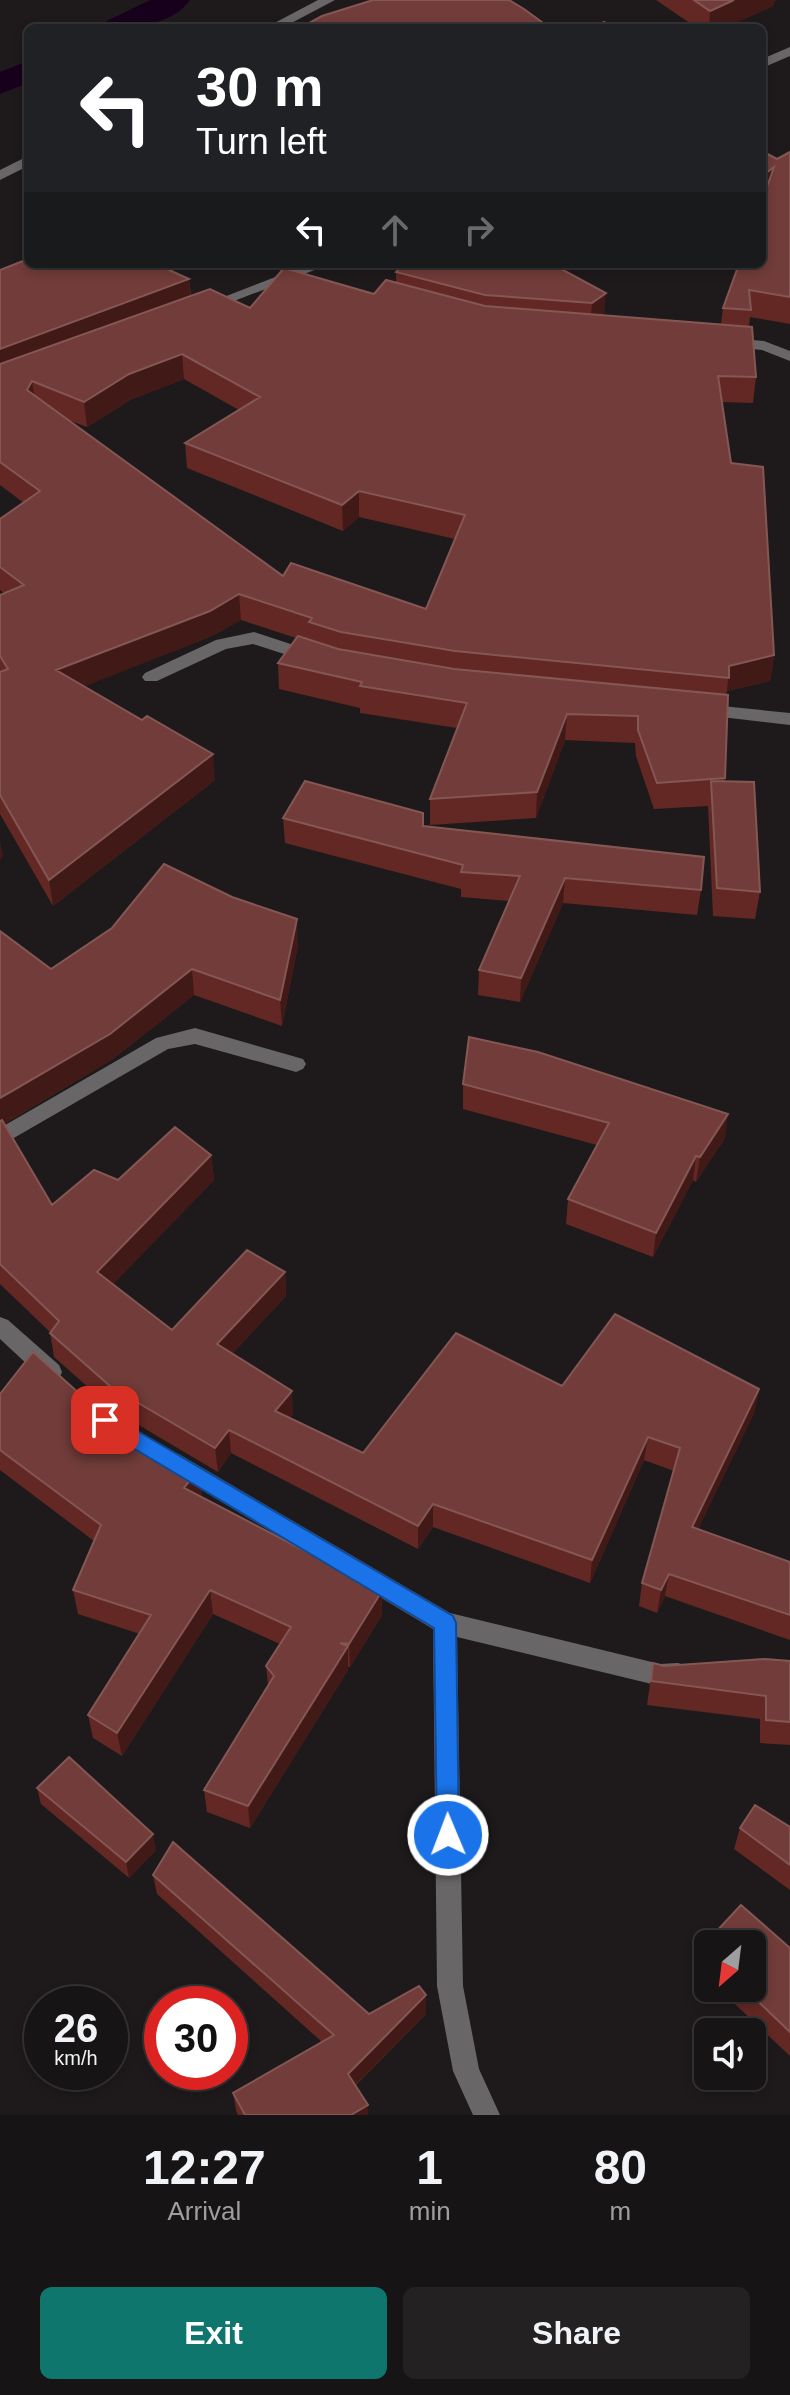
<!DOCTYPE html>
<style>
:root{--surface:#161414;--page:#232122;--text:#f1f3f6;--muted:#9e9ea0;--line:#353334;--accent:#0f766e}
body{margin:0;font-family:Helvetica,sans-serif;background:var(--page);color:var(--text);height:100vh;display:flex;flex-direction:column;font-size:30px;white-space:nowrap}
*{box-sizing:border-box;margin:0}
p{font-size:26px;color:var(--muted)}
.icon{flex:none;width:44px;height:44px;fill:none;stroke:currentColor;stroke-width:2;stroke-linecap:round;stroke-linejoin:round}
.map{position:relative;height:2115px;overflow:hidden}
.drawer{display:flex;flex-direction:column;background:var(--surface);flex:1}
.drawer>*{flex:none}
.hud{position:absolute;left:24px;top:24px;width:742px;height:244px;border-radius:12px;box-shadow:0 4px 12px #0003,0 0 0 2px var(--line);background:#202124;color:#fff;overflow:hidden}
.needle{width:52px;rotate:208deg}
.buttons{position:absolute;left:694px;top:1930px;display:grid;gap:16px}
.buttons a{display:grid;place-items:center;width:72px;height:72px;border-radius:12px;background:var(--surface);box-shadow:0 4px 12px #0003,0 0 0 2px var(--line);font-size:40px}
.speed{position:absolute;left:24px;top:1986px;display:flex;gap:16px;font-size:40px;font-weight:700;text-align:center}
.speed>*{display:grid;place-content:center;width:104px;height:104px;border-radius:50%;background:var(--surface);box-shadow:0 4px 12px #0003,0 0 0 2px var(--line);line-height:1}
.speed small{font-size:20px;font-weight:400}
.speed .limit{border:12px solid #d22;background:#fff;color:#111}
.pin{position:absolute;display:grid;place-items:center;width:68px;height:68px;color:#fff;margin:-34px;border-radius:16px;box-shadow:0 4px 12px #0006}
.me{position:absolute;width:88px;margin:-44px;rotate:359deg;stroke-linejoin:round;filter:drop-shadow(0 0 6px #0008)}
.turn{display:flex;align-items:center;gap:28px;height:168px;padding:0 40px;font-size:36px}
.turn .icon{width:104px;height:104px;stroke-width:2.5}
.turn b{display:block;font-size:56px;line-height:68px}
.lanes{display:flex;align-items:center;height:76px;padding:0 40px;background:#0003;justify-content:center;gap:40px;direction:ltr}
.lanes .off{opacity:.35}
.eta{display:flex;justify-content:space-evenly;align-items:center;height:136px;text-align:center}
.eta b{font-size:48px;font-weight:700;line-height:56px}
.button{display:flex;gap:16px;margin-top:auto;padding:16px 40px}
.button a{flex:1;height:92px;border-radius:12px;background:var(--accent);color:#fff;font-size:32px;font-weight:700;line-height:92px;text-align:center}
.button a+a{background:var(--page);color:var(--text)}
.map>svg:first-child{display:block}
</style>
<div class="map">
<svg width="790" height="2115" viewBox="0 0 790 2115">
<rect width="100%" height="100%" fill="#1e1a1b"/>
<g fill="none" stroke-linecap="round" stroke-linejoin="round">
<path fill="#17001b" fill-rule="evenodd" d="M 150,0 L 190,0 C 172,26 131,28 102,28 L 107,21 Z
M 28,61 L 28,83 L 0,94 L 0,72 Z"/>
<path fill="#686667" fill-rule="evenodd" d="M 318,0 L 335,0 L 282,28 L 265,28 Z
M 790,47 L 790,56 L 762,68 L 762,59 Z
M 28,156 L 28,166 L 0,180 L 0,170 Z
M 309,264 L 330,264 L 211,310 L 206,312 L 198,307 Z
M 728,338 L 764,341 L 790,351 L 790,361 L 762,350 L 723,346 L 720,343 Z
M 254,632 L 321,654 L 324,658 L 315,664 L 253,644 L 226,649 L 157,681 L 145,681 L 142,677 L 145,673 L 216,640 Z
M 702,704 L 790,713 L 790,725 L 696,714 L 693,710 L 696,706 Z
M 195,1028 L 303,1059 L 306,1064 L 303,1069 L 296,1072 L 195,1044 L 168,1049 L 0,1146 L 0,1128 L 156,1038 Z
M 0,1317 L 8,1320 L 59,1365 L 62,1372 L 59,1379 L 51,1381 L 43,1379 L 0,1339 Z
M 177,1453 L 450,1613 L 660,1664 L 678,1663 L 687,1666 L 690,1674 L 687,1682 L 660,1686 L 457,1637 L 463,1986 L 479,2069 L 500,2115 L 473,2115 L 453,2071 L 437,1986 L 433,1629 L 169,1470 L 166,1463 L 169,1456 Z"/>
</g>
<path fill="#632824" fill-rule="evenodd" d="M 656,0 L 777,0 L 774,1 L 773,6 L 724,28 L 697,28 Z
M 790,152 L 790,324 L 750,317 L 749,326 L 756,377 L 753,403 L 721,402 L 731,463 L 774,655 L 770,681 L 727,691 L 726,695 L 728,695 L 725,781 L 760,892 L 755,919 L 713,916 L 708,806 L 654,809 L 636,756 L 635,743 L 565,740 L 536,818 L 430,825 L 430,799 L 457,728 L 360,713 L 360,708 L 279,689 L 278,663 L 296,638 L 241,620 L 212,636 L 84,686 L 215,780 L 53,906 L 0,814 L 0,595 L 4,593 L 0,590 L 0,519 L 24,503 L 0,485 L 0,270 L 28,264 L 186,264 L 186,265 L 172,271 L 189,279 L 191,295 L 250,308 L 374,294 L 396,283 L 396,272 L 552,264 L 604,314 L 602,315 L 721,324 L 723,308 L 777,159 ZM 184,379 L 239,410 L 185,443 L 187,468 L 343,531 L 359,517 L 455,539 L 426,609 L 283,576 L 68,420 L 87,427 L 132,399 Z
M 283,818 L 423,826 L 701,890 L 697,915 L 563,903 L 520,1002 L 478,995 L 479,970 L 509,901 L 461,897 L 461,889 L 285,843 Z
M 0,931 L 51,969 L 298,945 L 282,1026 L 194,995 L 113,1059 L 4,1124 L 52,1205 L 118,1180 L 211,1155 L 214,1180 L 113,1284 L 172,1330 L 285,1272 L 286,1296 L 232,1354 L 293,1415 L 290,1418 L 363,1453 L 562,1386 L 759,1389 L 754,1413 L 698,1529 L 790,1562 L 790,1640 L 665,1596 L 657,1613 L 639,1606 L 642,1583 L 674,1471 L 644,1460 L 590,1583 L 433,1527 L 418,1549 L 231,1453 L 218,1472 L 115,1411 L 54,1357 L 50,1332 L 0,1284 Z
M 463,1084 L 725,1138 L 696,1182 L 693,1180 L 653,1257 L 566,1224 L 568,1199 L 597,1145 L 463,1109 Z
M 0,1394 L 91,1404 L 199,1469 L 202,1493 L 200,1496 L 382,1591 L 382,1615 L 350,1667 L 348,1667 L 348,1670 L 250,1828 L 207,1812 L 204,1790 L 268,1685 L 266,1666 L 280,1644 L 213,1614 L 122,1756 L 93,1738 L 88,1715 L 140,1634 L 78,1614 L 73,1590 L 94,1541 L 0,1470 Z
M 790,1661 L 790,1745 L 760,1743 L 760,1719 L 647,1705 L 653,1663 L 664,1666 Z
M 37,1788 L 156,1850 L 129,1878 L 41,1804 Z
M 790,1827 L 790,1890 L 734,1849 L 740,1828 Z
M 153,1875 L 369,2014 L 426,1995 L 426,2014 L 356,2085 L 368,2115 L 238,2115 L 236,2110 L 233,2093 L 322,2042 L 157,1894 Z
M 741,1905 L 790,1948 L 790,2056 L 718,1988 L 752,1988 L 752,1944 L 708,1944 L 708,1978 L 696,1967 L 701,1948 Z"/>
<path fill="#411a18" d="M 734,0 L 777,0 L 774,1 L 773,6 L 724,28 L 709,28 L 710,11 Z
M 774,167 L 762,199 L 762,176 Z
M 142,264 L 186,264 L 186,265 L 144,282 Z
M 189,279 L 191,305 L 0,376 L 0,349 Z
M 606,293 L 604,314 L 590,324 L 592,303 Z
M 182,354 L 184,379 L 132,399 L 87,427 L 84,402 L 129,374 Z
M 32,381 L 36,406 L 27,390 Z
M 359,491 L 359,517 L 343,531 L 342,505 Z
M 239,594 L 241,620 L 212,636 L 60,696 L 56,670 Z
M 774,655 L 770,681 L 727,691 L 729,666 Z
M 567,714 L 565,740 L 536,818 L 537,792 Z
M 213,754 L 215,780 L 53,906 L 49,880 Z
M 0,841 L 3,856 L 0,860 Z
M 565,878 L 563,903 L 520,1002 L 521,978 Z
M 297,919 L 298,945 L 282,1026 L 280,1000 Z
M 192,969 L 194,995 L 113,1059 L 0,1126 L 0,1098 Z
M 728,1114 L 725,1138 L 696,1182 L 700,1157 Z
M 211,1155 L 214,1180 L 101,1297 L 97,1272 Z
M 696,1156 L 693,1180 L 653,1257 L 656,1233 Z
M 285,1272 L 286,1296 L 219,1368 L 217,1344 Z
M 759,1389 L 754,1413 L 688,1550 L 692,1527 Z
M 292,1391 L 293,1415 L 277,1435 L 275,1411 Z
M 229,1430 L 231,1453 L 218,1472 L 215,1448 Z
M 648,1437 L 644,1460 L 590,1583 L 592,1560 Z
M 199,1469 L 202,1493 L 187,1513 L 184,1488 Z
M 433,1504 L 433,1527 L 418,1549 L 418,1526 Z
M 669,1574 L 665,1596 L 657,1613 L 661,1590 Z
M 210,1590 L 213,1614 L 122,1756 L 117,1733 Z
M 382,1591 L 382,1615 L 350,1667 L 349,1644 Z
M 348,1646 L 348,1670 L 250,1828 L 248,1806 Z
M 153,1834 L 156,1850 L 129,1878 L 126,1862 Z
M 426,1995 L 426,2014 L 349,2091 L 348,2074 Z
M 368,2105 L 368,2115 L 351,2115 Z"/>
<path fill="#713c39" stroke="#845754" stroke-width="2" fill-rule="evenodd" d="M 373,0 L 509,0 L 524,9 L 550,28 L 300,28 L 322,16 Z
M 694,0 L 734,0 L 710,11 Z
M 604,22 L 615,28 L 590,28 Z
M 762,151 L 777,159 L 790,152 L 790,297 L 749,290 L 751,310 L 723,308 L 739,264 L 762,264 L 762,201 L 774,167 L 762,176 Z
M 28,259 L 28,264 L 156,264 L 189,279 L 0,349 L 0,270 Z
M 404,264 L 552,264 L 606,293 L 592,303 L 485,295 L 396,272 Z
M 284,268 L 374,294 L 386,280 L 485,306 L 752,327 L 756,377 L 718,376 L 731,463 L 763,467 L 774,655 L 729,666 L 729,678 L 455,651 L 341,632 L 309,622 L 312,618 L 239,594 L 210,611 L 56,670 L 142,720 L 147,716 L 213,754 L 49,880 L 0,795 L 0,672 L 8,669 L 0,656 L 0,595 L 24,585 L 0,567 L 0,519 L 40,491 L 0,462 L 0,364 L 210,289 L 250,308 ZM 182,354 L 260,397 L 185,443 L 342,505 L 359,491 L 465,515 L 426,609 L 291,563 L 283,576 L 27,390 L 32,381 L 84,402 L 129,374 Z
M 298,636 L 338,649 L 454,669 L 728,695 L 725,778 L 657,783 L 638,730 L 638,716 L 567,714 L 537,792 L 430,799 L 467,703 L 360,686 L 362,682 L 278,663 Z
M 305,781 L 423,813 L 423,826 L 704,857 L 701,890 L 565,878 L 521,978 L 479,970 L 520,876 L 461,872 L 463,865 L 283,818 Z
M 711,781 L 754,782 L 760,892 L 717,888 Z
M 164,864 L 232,897 L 297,919 L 280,1000 L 192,969 L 110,1034 L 0,1098 L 0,931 L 51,969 L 112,928 Z
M 469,1037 L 538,1052 L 728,1114 L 700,1157 L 696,1156 L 656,1233 L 568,1199 L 609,1123 L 463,1084 Z
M 2,1120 L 52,1205 L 94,1170 L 118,1180 L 175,1127 L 211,1155 L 97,1272 L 172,1330 L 247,1250 L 285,1272 L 217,1344 L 292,1391 L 275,1411 L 363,1453 L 456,1333 L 562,1386 L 615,1314 L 759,1389 L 692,1527 L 790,1562 L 790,1615 L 669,1574 L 661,1590 L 642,1583 L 680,1448 L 648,1437 L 592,1560 L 433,1504 L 418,1526 L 229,1430 L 215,1448 L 111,1387 L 50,1333 L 59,1321 L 0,1264 L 0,1121 Z
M 33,1352 L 91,1404 L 199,1469 L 184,1488 L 382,1591 L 349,1644 L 340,1643 L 348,1646 L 248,1806 L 204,1790 L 274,1676 L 266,1666 L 291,1627 L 210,1590 L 117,1733 L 88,1715 L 151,1615 L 73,1590 L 101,1525 L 0,1450 L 0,1394 Z
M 765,1659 L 790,1661 L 790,1722 L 766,1720 L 766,1696 L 651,1681 L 653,1663 L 664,1666 Z
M 69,1757 L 153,1834 L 126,1862 L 37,1788 Z
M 755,1805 L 790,1827 L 790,1865 L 740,1828 Z
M 173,1842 L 369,2014 L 419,1986 L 426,1995 L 348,2074 L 368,2105 L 351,2115 L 245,2115 L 233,2093 L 334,2035 L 153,1875 Z
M 741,1905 L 790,1948 L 790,2032 L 744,1988 L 752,1988 L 752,1944 L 708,1944 L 708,1954 L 701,1948 Z"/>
<path fill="#1a73e8" stroke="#114b97" stroke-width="2" d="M 105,1412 L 453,1616 L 456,1623 L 459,1835 L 456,1842 L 448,1846 L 440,1842 L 437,1835 L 434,1628 L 98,1427 L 95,1420 L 98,1414 Z"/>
</svg>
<div class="buttons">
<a><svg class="needle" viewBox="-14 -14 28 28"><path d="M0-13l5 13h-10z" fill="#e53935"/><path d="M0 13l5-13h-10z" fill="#9e9ea0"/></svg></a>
<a><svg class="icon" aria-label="sound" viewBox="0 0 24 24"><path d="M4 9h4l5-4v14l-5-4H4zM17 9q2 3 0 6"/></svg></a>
</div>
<div class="speed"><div>26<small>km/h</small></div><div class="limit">30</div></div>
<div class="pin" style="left:105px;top:1420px;background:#d93025"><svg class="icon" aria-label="arrive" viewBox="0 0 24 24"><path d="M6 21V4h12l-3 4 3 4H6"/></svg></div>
<svg class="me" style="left:448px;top:1835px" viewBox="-20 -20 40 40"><circle r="17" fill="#1a73e8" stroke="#fff" stroke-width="3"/><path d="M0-11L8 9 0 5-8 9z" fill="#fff"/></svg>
<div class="hud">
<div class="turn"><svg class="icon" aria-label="left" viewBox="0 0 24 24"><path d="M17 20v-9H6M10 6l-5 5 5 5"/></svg><div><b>30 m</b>Turn left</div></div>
<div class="lanes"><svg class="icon" aria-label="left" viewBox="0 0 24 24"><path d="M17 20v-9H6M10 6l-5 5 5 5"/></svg><svg class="icon off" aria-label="ahead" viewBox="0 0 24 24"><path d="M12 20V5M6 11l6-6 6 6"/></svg><svg class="icon off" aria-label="right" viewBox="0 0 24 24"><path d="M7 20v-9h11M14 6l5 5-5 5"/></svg></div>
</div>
</div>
<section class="drawer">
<div class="eta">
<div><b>12:27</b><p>Arrival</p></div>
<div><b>1</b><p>min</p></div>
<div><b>80</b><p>m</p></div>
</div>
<div class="button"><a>Exit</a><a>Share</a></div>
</section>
